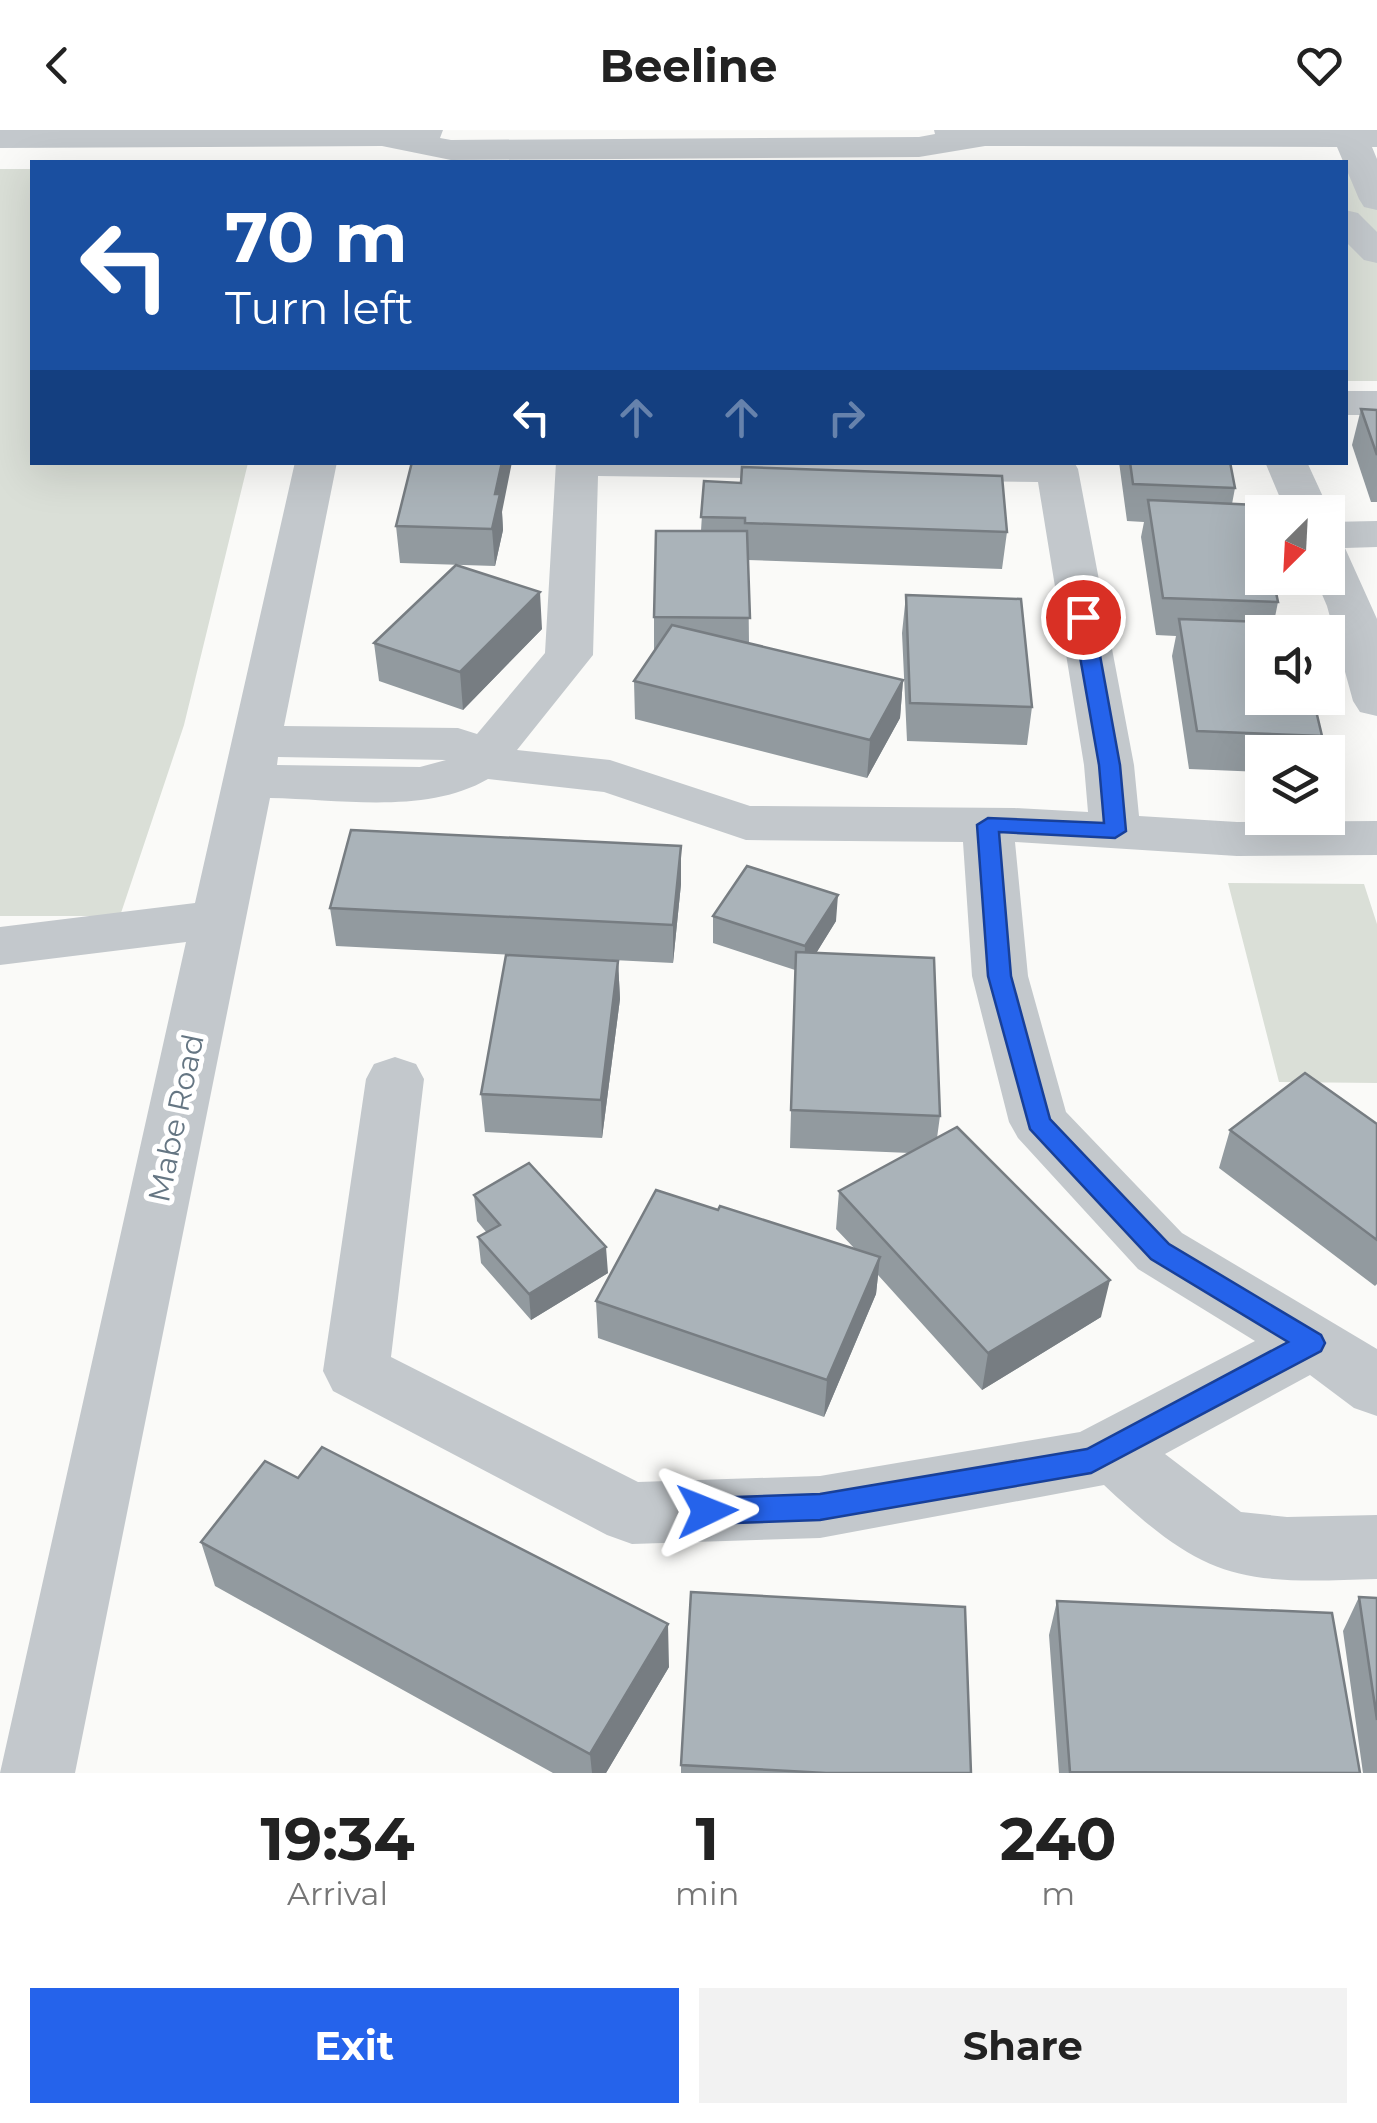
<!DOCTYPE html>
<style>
:root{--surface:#fff;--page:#f2f2f2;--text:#222;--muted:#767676;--accent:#2563eb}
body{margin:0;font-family:Montserrat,sans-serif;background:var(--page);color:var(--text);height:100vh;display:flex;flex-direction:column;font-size:38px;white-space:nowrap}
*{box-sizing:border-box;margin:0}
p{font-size:32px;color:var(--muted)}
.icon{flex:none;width:55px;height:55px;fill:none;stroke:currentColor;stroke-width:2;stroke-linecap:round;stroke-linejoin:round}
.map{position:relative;height:1643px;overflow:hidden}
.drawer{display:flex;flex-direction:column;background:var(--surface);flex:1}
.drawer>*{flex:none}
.banner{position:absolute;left:30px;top:30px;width:1318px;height:305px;border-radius:0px;box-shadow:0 10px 40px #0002;background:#1a4fa0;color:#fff;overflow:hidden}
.needle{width:65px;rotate:204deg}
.fabs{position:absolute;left:1245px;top:365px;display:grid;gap:20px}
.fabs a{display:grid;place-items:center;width:100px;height:100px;border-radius:0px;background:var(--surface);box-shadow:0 10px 40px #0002;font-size:50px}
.pin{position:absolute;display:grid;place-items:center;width:85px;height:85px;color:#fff;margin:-42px;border:5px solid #fff;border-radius:50%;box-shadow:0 2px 10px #0007}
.me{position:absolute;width:110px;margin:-55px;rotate:88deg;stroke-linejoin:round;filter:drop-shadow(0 0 8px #0008)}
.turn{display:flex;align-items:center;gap:35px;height:210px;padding:0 30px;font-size:45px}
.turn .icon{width:130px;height:130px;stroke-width:2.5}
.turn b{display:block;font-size:70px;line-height:85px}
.lanes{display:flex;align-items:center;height:95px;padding:0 30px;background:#0003;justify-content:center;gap:50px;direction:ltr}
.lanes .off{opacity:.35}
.eta{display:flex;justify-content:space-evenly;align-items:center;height:170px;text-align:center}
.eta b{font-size:60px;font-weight:700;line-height:70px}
.cta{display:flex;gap:20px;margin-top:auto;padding:20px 30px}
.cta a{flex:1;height:115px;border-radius:0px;background:var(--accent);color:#fff;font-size:40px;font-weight:700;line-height:115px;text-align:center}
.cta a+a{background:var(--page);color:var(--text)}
header{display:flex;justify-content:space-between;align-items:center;height:130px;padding:0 30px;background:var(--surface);font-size:45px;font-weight:700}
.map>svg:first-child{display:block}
</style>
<header><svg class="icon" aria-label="back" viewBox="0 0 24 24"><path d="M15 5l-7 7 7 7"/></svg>Beeline<svg class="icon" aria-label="heart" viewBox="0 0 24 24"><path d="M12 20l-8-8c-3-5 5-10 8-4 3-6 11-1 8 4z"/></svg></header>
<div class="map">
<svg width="1377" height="1643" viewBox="0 0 1377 1643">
<rect width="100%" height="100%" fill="#fafaf8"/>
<path fill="#dadfd7" d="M 1345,38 L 1377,38 L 1377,251 L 1345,251 Z
M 0,39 L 32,39 L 32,332 L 248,333 L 184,595 L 120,786 L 0,786 Z
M 1228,753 L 1364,754 L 1377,794 L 1377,953 L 1279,952 Z"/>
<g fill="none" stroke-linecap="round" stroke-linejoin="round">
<path fill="#c3c8cc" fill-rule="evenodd" d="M 0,0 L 443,0 L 440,8 L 451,10 L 919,7 L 935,4 L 934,0 L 1377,0 L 1377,17 L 1372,17 L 1377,29 L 1377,80 L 1364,77 L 1359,69 L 1337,17 L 985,16 L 919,27 L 451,30 L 382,16 L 0,18 Z
M 1345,80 L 1358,83 L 1377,102 L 1377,133 L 1364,130 L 1345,111 Z
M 1345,261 L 1377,261 L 1377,285 L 1345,285 Z
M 295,332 L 337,332 L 284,596 L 458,598 L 477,604 L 545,523 L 556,332 L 1074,332 L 1078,339 L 1134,635 L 1139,686 L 1237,692 L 1377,691 L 1377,725 L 1237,726 L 1015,712 L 1028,846 L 1066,982 L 1182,1103 L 1377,1219 L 1377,1286 L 1354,1278 L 1310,1245 L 1165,1324 L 1241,1382 L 1287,1387 L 1377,1385 L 1377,1449 C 1239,1454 1207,1452 1104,1355 L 820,1408 L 632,1414 L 607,1405 L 333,1261 L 323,1241 L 366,949 L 374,934 L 395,927 L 416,934 L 424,949 L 391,1227 L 638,1352 L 820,1346 L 1080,1302 L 1255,1211 L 1138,1139 L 1018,1008 L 1009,992 L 972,846 L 963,712 L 746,710 L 604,662 L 488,649 C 426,685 339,669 270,668 L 75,1643 L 0,1643 L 186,812 L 0,835 L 0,797 L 195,773 ZM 598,346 L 1038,352 L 1084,635 L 1088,682 L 1014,678 L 750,676 L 610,630 L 517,620 L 593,525 ZM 278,627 L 446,630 L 420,637 L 277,635 Z
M 1265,332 L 1307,332 L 1330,382 L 1328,385 L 1286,382 Z
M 1377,391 L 1377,417 L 1345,418 L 1377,489 L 1377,586 L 1360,582 L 1353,571 L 1327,476 L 1315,448 L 1328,448 L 1328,392 Z"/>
</g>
<path fill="#929a9f" d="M 1361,279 L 1377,280 L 1377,372 L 1371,372 L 1352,315 Z
M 1119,332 L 1230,332 L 1235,358 L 1232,374 L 1278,472 L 1274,492 L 1322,606 L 1318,622 L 1262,622 L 1262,642 L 1189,639 L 1172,526 L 1176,506 L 1156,505 L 1141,407 L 1144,392 L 1127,391 Z
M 704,351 L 1007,402 L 1002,439 L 748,430 L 749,513 L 903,550 L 900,588 L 867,648 L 635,589 L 634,551 L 654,521 L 654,487 L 701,401 Z
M 502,382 L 503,400 L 495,436 L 400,433 L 396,396 Z
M 906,465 L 1032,577 L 1027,615 L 907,611 L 902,503 Z
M 542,499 L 463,580 L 379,551 L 374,513 Z
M 681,754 L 673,833 L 336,816 L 330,778 Z
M 713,786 L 836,791 L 816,823 L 940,986 L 937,1008 L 1101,1187 L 982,1260 L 878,1145 L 876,1164 L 824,1287 L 598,1208 L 596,1171 L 718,1080 L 855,1119 L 836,1099 L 839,1061 L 910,1023 L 790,1018 L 795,840 L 713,813 Z
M 618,831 L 620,869 L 602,1008 L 485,1002 L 481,964 Z
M 1377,994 L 1377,1154 L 1375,1156 L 1219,1038 L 1230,1000 Z
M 474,1065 L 608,1143 L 531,1190 L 481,1133 L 478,1107 L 487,1103 L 477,1091 Z
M 298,1348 L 669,1537 L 606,1643 L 553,1643 L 215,1456 L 201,1412 Z
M 1359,1467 L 1377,1468 L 1377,1643 L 1363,1643 L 1343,1501 Z
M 1057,1471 L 1360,1643 L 1059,1643 L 1049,1505 Z
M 681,1635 L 971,1643 L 681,1643 Z"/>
<path fill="#777d82" d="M 502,332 L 512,332 L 502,382 L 503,400 L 495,436 L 492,399 L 495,364 Z
M 540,462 L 542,499 L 463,580 L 460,542 Z
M 903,550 L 900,588 L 867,648 L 870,610 Z
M 681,716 L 681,754 L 673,833 L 673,795 Z
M 838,765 L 836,791 L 804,843 L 805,816 Z
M 618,831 L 620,869 L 602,1008 L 601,970 Z
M 606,1117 L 608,1143 L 531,1190 L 529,1164 Z
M 880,1127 L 876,1164 L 824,1287 L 827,1250 Z
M 1110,1150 L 1101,1187 L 982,1260 L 988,1223 Z
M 668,1494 L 669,1537 L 606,1643 L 592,1643 L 590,1624 Z"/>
<path fill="#aab3b9" stroke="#777d82" stroke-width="2.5" d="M 1361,279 L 1377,280 L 1377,325 Z
M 412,332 L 502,332 L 495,364 L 500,364 L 492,399 L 396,396 Z
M 1130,332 L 1230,332 L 1235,358 L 1133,354 Z
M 742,337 L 1002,346 L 1007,402 L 745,393 L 745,388 L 701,387 L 704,351 L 741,353 Z
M 1148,370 L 1257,375 L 1262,399 L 1262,448 L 1273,448 L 1278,472 L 1163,468 Z
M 656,401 L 747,401 L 750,488 L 654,487 Z
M 456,435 L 540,462 L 460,542 L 374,513 Z
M 906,465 L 1021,469 L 1032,577 L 910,573 Z
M 1179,489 L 1297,493 L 1299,502 L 1262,502 L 1262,568 L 1313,568 L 1322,606 L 1197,601 Z
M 672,495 L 903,550 L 870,610 L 634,551 Z
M 351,700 L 681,716 L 673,795 L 330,778 Z
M 747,736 L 838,765 L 805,816 L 713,786 Z
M 796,822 L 934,828 L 940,986 L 791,980 Z
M 506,825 L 618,831 L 601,970 L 481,964 Z
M 1305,943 L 1377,994 L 1377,1110 L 1230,1000 Z
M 957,997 L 1110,1150 L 988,1223 L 839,1061 Z
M 529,1033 L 606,1117 L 529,1164 L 478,1107 L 500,1095 L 474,1065 Z
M 656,1060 L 718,1080 L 720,1076 L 880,1127 L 827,1250 L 596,1171 Z
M 322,1317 L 668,1494 L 590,1624 L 201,1412 L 265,1331 L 298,1348 Z
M 691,1462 L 965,1477 L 971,1643 L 826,1643 L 681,1635 Z
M 1359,1467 L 1377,1468 L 1377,1590 Z
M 1057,1471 L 1332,1483 L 1360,1643 L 1070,1642 Z"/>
<path fill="#2563eb" stroke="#184099" stroke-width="2.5" d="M 1083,481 L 1093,487 L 1120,635 L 1126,701 L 1115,708 L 999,702 L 1011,846 L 1050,989 L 1169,1114 L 1321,1205 L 1325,1213 L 1321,1221 L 1091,1343 L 820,1390 L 707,1394 L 697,1390 L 693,1381 L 697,1372 L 707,1368 L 820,1364 L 1087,1319 L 1288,1212 L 1151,1129 L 1030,999 L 988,846 L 977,695 L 988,688 L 1104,693 L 1099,635 L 1073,487 Z"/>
<g text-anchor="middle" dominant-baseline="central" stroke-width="10" stroke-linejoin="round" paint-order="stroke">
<g font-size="30" fill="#657683" stroke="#fff">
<text transform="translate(176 988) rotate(-78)">Mabe Road</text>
</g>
</g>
</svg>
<div class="fabs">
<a><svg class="needle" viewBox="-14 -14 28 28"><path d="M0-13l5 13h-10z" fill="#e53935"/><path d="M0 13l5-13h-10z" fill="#767676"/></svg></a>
<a><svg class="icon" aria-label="sound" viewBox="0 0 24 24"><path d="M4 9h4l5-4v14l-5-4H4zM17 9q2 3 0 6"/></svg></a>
<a><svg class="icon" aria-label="layers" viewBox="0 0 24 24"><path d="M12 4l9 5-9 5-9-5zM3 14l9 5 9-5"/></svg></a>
</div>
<div class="pin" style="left:1083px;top:487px;background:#d93025"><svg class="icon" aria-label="arrive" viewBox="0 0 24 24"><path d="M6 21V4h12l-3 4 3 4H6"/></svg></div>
<svg class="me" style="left:707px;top:1381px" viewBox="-20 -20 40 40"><path d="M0-17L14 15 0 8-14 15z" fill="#2563eb" stroke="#fff" stroke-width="4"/></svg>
<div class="banner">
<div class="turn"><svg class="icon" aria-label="left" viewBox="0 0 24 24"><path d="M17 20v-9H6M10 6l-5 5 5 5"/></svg><div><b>70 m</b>Turn left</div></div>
<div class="lanes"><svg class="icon" aria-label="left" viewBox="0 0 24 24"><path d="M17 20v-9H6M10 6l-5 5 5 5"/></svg><svg class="icon off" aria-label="ahead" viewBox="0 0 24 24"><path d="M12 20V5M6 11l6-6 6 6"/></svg><svg class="icon off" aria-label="ahead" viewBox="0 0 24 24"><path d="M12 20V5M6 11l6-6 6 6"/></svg><svg class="icon off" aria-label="right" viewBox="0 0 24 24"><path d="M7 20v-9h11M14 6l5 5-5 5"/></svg></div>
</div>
</div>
<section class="drawer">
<div class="eta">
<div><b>19:34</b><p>Arrival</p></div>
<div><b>1</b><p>min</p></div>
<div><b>240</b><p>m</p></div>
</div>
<div class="cta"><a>Exit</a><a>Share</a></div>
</section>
